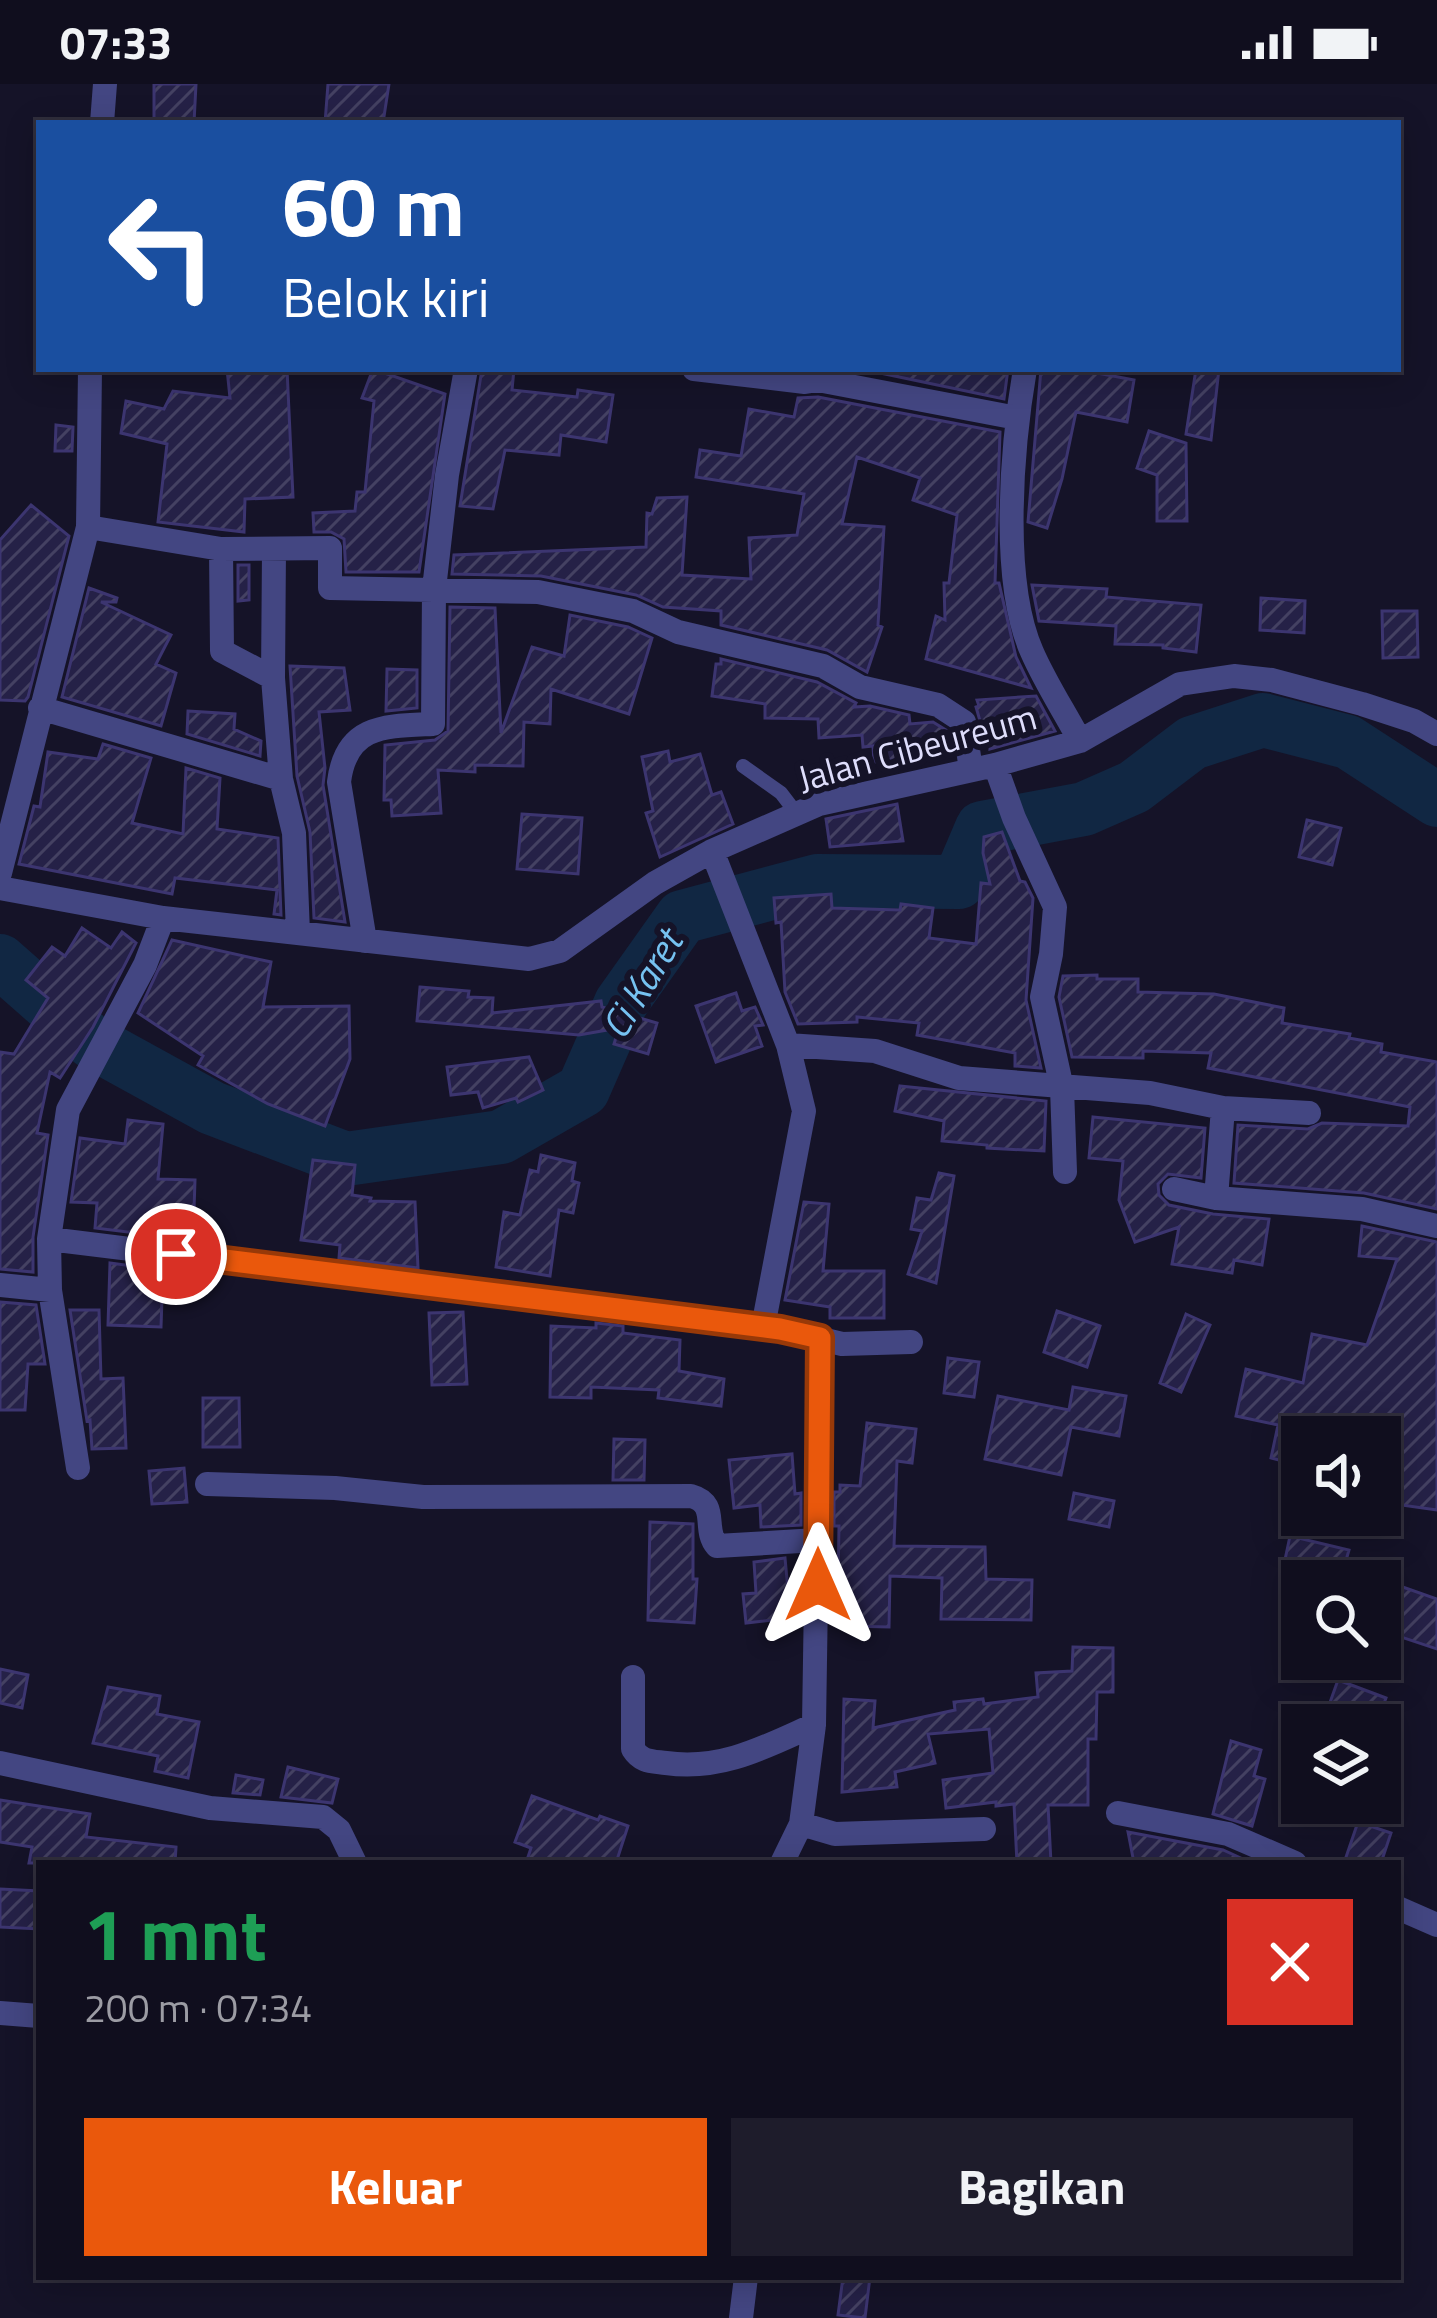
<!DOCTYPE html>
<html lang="id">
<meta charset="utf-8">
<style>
:root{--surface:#100e1e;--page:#1e1c2b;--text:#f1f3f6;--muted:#9c9ca4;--line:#302e3c;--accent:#ea580c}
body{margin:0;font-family:"Titillium Web",sans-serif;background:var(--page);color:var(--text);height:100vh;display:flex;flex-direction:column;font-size:45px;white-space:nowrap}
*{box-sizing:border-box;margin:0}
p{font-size:39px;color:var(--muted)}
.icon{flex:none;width:66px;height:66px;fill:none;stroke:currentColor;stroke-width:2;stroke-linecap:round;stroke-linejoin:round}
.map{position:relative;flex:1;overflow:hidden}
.side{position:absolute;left:36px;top:1776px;width:1365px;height:420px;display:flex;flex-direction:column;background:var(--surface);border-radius:0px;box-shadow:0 6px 30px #0003,0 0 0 3px var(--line)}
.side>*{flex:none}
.top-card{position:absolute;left:36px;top:36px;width:1365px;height:252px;border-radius:0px;box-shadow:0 6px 30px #0003,0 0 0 3px var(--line);background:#1a4fa0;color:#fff;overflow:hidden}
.buttons{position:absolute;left:1281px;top:1332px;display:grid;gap:24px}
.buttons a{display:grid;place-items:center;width:120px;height:120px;border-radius:0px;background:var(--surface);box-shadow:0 6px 30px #0003,0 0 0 3px var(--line);font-size:60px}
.pin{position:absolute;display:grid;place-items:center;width:102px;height:102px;color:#fff;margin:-51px;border:6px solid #fff;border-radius:50%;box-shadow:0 3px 12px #0007}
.me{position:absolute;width:132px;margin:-66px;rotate:0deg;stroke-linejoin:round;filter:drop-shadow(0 0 9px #0008)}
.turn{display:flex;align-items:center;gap:42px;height:252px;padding:0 48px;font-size:54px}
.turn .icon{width:156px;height:156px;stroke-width:2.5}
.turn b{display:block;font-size:84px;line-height:102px}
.round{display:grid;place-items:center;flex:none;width:126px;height:126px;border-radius:0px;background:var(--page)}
.head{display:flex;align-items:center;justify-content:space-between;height:204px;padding:0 48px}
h1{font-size:72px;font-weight:700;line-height:90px;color:#1e9e55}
.action{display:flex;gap:24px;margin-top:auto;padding:24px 48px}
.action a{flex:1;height:138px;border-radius:0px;background:var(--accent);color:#fff;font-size:48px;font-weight:700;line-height:138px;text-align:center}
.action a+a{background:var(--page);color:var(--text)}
.status{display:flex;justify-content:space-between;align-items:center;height:84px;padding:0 60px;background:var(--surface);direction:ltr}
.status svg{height:33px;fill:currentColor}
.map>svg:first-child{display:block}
</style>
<div class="status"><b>07:33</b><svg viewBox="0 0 49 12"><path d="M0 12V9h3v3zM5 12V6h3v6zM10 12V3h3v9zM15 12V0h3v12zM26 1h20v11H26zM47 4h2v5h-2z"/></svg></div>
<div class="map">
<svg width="1437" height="2234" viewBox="0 0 1437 2234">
<defs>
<pattern id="building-hatch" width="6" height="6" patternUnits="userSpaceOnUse" patternTransform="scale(3)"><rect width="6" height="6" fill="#252147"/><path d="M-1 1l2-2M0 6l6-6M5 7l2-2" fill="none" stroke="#444162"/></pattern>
</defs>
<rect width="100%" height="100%" fill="#151328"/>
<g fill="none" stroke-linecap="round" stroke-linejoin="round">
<path stroke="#112743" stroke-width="54" d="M 0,877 L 92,958 L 212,1024 L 346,1075 L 501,1053 L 583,1006 L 621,919 L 682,833 L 817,797 L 959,798 L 982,744 L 1084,725 L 1134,703 L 1192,659 L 1263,636 L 1348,658 L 1437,716"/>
</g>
<path fill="url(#building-hatch)" stroke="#3c3570" stroke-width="3" d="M 154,0 L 196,0 L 194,39 L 154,39 Z
M 328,0 L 389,0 L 383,39 L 325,39 Z
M 227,285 L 287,285 L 293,413 L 245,415 L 244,448 L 158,438 L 167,360 L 121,349 L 126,317 L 164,325 L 173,307 L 230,314 Z
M 373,285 L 445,310 L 419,488 L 346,488 L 344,455 L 331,448 L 314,448 L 313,429 L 355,427 L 357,408 L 365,408 L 374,317 L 362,314 Z
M 482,285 L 514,285 L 512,306 L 577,313 L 578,306 L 613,311 L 606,358 L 561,351 L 559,371 L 505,366 L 493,425 L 460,422 Z
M 861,285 L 1008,285 L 1004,315 Z
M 1041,285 L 1076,285 L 1134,296 L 1127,338 L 1076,328 L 1062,395 L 1047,444 L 1028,438 Z
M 1196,285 L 1219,285 L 1211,356 L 1186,350 Z
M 818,313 L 1000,348 L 995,499 L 999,499 L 1016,573 L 1031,604 L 926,575 L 936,532 L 945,536 L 944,499 L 949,499 L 957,431 L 913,416 L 920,394 L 857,373 L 842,440 L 884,443 L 878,541 L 882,543 L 867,588 L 827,566 L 721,541 L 721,527 L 663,523 L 636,511 L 541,492 L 452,490 L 454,471 L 646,463 L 647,429 L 652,430 L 657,414 L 687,413 L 682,491 L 751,495 L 749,454 L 797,451 L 804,410 L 696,393 L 700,366 L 741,372 L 749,325 L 794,333 L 798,314 Z
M 56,341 L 73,343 L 72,367 L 55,367 Z
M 1149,347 L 1186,359 L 1187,437 L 1157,437 L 1157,391 L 1137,384 Z
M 31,421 L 69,452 L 28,613 L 25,617 L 0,616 L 0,456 Z
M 238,481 L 249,481 L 249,516 L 238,517 Z
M 1032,501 L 1107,505 L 1106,513 L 1201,521 L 1196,568 L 1163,564 L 1163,561 L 1115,560 L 1116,542 L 1039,537 Z
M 89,504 L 117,514 L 116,518 L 101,518 L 171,551 L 156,580 L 176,589 L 161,642 L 62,613 Z
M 1261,514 L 1305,517 L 1304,549 L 1260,546 Z
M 450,523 L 495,524 L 501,649 L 532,563 L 564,572 L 570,531 L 628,543 L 652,554 L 629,630 L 551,605 L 550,640 L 524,638 L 523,682 L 475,681 L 475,688 L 438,686 L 441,729 L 392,732 L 391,716 L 384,716 L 385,661 L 435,656 L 448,647 Z
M 1382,527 L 1417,527 L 1418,573 L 1383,574 Z
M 721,575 L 817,598 L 856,619 L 854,623 L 870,622 L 909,631 L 910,640 L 933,638 L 949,648 L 952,670 L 874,678 L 873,662 L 863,663 L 862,651 L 819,654 L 818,635 L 765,634 L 765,620 L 712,612 L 716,580 L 721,580 Z
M 290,582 L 344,584 L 350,626 L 319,628 L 325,684 L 323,701 L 345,838 L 314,834 L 310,748 L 297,692 Z
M 387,585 L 417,586 L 417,624 L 386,627 Z
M 1036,612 L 1055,647 L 990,665 L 991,651 L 984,651 L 976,623 L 979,622 L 977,616 Z
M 188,627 L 235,630 L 234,645 L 261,657 L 260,672 L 187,650 Z
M 103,660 L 151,674 L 132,739 L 183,750 L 186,684 L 220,694 L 217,745 L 278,754 L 281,831 L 274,830 L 277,806 L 175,794 L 172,810 L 19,780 L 34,722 L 40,723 L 48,668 L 98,675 Z
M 668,667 L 670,678 L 700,670 L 712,711 L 721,708 L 733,740 L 660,773 L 646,729 L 653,727 L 642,673 Z
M 897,720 L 903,757 L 830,763 L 826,735 Z
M 522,730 L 582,734 L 578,790 L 517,785 Z
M 1307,736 L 1341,744 L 1332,781 L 1299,773 Z
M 1002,748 L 1020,797 L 1025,798 L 1033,814 L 1026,916 L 1041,984 L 1015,982 L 1015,969 L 917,951 L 919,939 L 857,933 L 857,938 L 798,940 L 785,908 L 781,838 L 776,839 L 774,814 L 831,810 L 832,824 L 900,826 L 901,820 L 933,824 L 929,854 L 976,860 L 981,799 L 990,800 L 983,769 L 984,753 Z
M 82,844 L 111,864 L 122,848 L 136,859 L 93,943 L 60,994 L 50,988 L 37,1049 L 48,1051 L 33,1153 L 33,1188 L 0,1185 L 0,968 L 14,970 L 48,914 L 26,896 L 52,863 L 65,872 Z
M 172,856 L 271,878 L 263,923 L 349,922 L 350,975 L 325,1042 L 268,1020 L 198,981 L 203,972 L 138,929 Z
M 1097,891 L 1097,895 L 1138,895 L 1138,908 L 1214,910 L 1284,924 L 1282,939 L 1350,950 L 1349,954 L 1382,960 L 1381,968 L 1437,978 L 1437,1125 L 1364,1109 L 1234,1099 L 1238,1041 L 1308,1045 L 1322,1039 L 1408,1042 L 1410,1023 L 1208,984 L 1211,969 L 1143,967 L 1143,974 L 1072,973 L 1059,913 L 1063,892 Z
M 420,903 L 469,907 L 468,913 L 493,914 L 492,929 L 601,917 L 602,923 L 657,939 L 648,970 L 614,960 L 619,944 L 579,951 L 417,937 Z
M 736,909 L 742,927 L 755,923 L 763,941 L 755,942 L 762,962 L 716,978 L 696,922 Z
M 529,973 L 543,1006 L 518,1018 L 516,1014 L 483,1024 L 478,1008 L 451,1011 L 447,983 Z
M 900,1002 L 1046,1017 L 1044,1067 L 987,1064 L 987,1061 L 942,1057 L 944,1037 L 895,1027 Z
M 1093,1033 L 1205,1044 L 1201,1094 L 1168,1090 L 1158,1100 L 1159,1111 L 1169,1121 L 1213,1130 L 1269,1135 L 1262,1181 L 1234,1176 L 1232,1189 L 1172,1180 L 1179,1143 L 1135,1158 L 1119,1116 L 1123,1077 L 1089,1074 Z
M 128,1036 L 163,1040 L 158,1095 L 195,1096 L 193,1156 L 95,1144 L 97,1119 L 71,1118 L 80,1054 L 125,1060 Z
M 541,1071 L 575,1079 L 572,1097 L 579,1099 L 573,1129 L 559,1126 L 550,1192 L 496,1183 L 504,1128 L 520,1131 L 530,1086 L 538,1088 Z
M 313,1076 L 355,1081 L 352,1111 L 371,1114 L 370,1117 L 415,1118 L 418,1184 L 339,1174 L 340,1161 L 301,1156 Z
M 939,1089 L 954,1092 L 936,1199 L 908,1190 L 922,1147 L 911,1145 L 917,1114 L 931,1116 Z
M 804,1118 L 829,1120 L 823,1187 L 884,1187 L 884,1234 L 830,1234 L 830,1223 L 785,1216 Z
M 1362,1142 L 1437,1158 L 1437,1426 L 1380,1418 L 1380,1353 L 1302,1353 L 1302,1382 L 1271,1374 L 1278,1341 L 1236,1332 L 1246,1285 L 1303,1299 L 1312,1250 L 1367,1261 L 1397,1175 L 1359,1172 Z
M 110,1179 L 163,1186 L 161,1243 L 108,1241 Z
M 0,1218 L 36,1221 L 45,1280 L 28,1280 L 25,1326 L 0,1326 Z
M 70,1226 L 99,1226 L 101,1295 L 123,1294 L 126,1364 L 92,1365 L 90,1336 L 87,1337 Z
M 1057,1227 L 1100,1242 L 1087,1283 L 1044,1268 Z
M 463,1228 L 467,1300 L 432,1301 L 429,1229 Z
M 1186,1230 L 1210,1241 L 1181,1308 L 1160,1299 Z
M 596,1239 L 623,1242 L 623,1249 L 680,1256 L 679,1287 L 724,1295 L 721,1322 L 658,1314 L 659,1306 L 591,1303 L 591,1314 L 550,1313 L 551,1242 L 596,1244 Z
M 948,1274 L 979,1278 L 974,1313 L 944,1309 Z
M 1073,1303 L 1126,1312 L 1119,1352 L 1071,1343 L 1061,1391 L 985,1375 L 998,1312 L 1069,1326 Z
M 203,1314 L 239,1314 L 240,1363 L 203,1363 Z
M 867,1339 L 916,1345 L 912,1379 L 897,1377 L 894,1462 L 985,1463 L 986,1495 L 1032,1496 L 1031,1536 L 941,1535 L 942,1494 L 890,1492 L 889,1543 L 846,1542 L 847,1500 L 838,1499 L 839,1442 L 834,1442 L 834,1408 L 840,1408 L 840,1401 L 860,1402 Z
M 614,1355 L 645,1356 L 644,1396 L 613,1396 Z
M 792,1370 L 795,1410 L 801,1409 L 801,1441 L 761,1443 L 760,1421 L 734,1424 L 729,1376 Z
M 184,1384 L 187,1418 L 152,1420 L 149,1387 Z
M 1074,1409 L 1114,1417 L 1109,1443 L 1069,1435 Z
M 650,1438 L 693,1440 L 693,1495 L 697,1495 L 694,1539 L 648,1536 Z
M 1290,1452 L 1349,1466 L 1340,1497 L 1282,1490 Z
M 785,1474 L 788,1506 L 798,1505 L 799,1533 L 746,1539 L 743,1510 L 756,1509 L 754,1478 Z
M 1380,1495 L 1437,1515 L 1437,1565 L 1380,1546 Z
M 1073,1563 L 1113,1564 L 1113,1608 L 1097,1608 L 1096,1655 L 1088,1655 L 1088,1721 L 1048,1721 L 1051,1779 L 1017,1779 L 1014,1720 L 996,1722 L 996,1718 L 946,1724 L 943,1696 L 993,1689 L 989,1645 L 928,1650 L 935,1679 L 895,1688 L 897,1703 L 842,1708 L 844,1615 L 875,1617 L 873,1644 L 955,1626 L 954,1618 L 983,1615 L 984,1620 L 1038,1613 L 1036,1589 L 1072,1587 Z
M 0,1585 L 28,1591 L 22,1624 L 0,1619 Z
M 1338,1596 L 1386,1614 L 1376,1641 L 1328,1624 Z
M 108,1603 L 160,1612 L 157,1630 L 199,1638 L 188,1694 L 155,1687 L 158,1672 L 93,1659 Z
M 1231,1657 L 1261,1666 L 1254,1692 L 1265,1695 L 1252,1742 L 1213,1730 Z
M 288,1683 L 338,1695 L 332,1719 L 281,1713 Z
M 236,1691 L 263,1696 L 260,1711 L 233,1709 Z
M 532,1712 L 598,1736 L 600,1732 L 628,1742 L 616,1779 L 526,1779 L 531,1764 L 515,1758 Z
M 0,1716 L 90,1730 L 86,1753 L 176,1763 L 175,1779 L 29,1779 L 32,1763 L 0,1758 Z
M 1358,1738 L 1391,1749 L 1381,1779 L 1344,1779 Z
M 1128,1748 L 1223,1766 L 1243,1775 L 1242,1779 L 1134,1779 Z
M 0,1805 L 39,1807 L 39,1845 L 0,1843 Z
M 843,2193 L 870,2193 L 865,2234 L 838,2231 Z"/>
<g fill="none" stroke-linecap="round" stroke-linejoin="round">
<path stroke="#434682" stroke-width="14" d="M 743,682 L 781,709 L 797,730"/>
<path stroke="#434682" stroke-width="24" d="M 102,39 L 105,0
M 694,285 L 805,298 L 818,296 L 1017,334
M 1025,285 C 1012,361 1000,496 1032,568 C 1045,598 1064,627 1080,657
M 88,443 L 221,465 L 330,464 L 330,504 L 538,508 L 633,527 L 678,548 L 823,582 L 860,603 L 938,621 L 964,638 L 971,686
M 221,465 L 222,567 L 273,594 L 281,695
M 273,594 L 274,465
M 40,624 L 281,695 L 294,749 L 298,849
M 995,681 L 1014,734 L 1055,823 L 1051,870 L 1042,913 L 1062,1004 L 1065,1088
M 712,767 L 788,961 L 804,1027 L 763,1243
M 0,789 L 88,443 L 90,285
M 0,804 L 163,834 L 529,875 L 560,867 L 655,799 L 712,767 L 819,720 L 995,681 L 1080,657 L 1180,600 L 1234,592 L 1272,596 L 1362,620 L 1414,637 L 1437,650
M 365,857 L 339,698 C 346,640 386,642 433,640 L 434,505 L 447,391 L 466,285
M 788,961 L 875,967 L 959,994 L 1150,1009 L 1223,1024 L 1309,1029
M 1174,1105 L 1216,1114 L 1362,1125 L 1437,1142
M 1216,1114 L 1223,1024
M 49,1155 L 780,1245 L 842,1260 L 911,1258
M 0,1201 L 50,1206 L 49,1155 L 68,1026 L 145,881 L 163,834
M 50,1206 L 78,1384
M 207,1400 L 335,1404 L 423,1413 L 691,1412 C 720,1420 702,1445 717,1462 L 818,1456
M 633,1593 L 633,1665 C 641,1678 651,1677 666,1679 C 721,1687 765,1663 814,1641
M 0,1679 L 210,1724 L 323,1733 L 339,1746 L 355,1779
M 1118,1729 L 1228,1750 L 1295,1779
M 801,1740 L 835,1750 L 984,1745
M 782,1779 L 801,1740 L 814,1641 L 820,1254
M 1398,1824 L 1437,1841
M 0,1929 L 39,1932
M 741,2234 L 746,2193"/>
</g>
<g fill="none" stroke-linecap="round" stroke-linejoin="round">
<defs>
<path id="route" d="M 176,1170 L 780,1245 L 820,1254 L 818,1501"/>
</defs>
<use href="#route" stroke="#983908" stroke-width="30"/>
<use href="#route" stroke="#ea580c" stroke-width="21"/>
</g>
<g text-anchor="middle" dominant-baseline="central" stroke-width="12" stroke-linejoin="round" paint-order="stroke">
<g font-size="36" fill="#deddfb" stroke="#151328">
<text transform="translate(917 663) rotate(-15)">Jalan Cibeureum</text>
</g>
<g font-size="39" font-style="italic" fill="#76c2f1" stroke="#151328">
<text transform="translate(641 900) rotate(-59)">Ci Karet</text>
</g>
</g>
</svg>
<div class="buttons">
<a><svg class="icon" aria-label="sound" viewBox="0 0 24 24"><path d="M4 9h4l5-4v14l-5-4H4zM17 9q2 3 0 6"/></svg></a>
<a><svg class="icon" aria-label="search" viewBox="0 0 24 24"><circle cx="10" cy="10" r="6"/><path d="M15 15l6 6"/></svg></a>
<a><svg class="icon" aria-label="layers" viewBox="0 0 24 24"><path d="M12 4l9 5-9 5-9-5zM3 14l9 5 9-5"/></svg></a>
</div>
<div class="pin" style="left:176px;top:1170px;background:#d93025"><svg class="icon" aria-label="arrive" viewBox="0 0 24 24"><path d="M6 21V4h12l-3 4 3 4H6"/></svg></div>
<svg class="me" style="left:818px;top:1501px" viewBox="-20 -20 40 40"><path d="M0-17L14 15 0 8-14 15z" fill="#ea580c" stroke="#fff" stroke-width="4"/></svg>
<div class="top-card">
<div class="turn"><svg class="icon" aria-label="left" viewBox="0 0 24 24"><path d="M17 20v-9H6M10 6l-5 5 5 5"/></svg><div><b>60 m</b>Belok kiri</div></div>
</div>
<section class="side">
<div class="head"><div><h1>1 mnt</h1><p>200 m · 07:34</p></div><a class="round" style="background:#d93025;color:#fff"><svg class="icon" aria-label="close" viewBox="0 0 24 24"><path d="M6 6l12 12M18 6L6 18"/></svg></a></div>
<div class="action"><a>Keluar</a><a>Bagikan</a></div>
</section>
</div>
